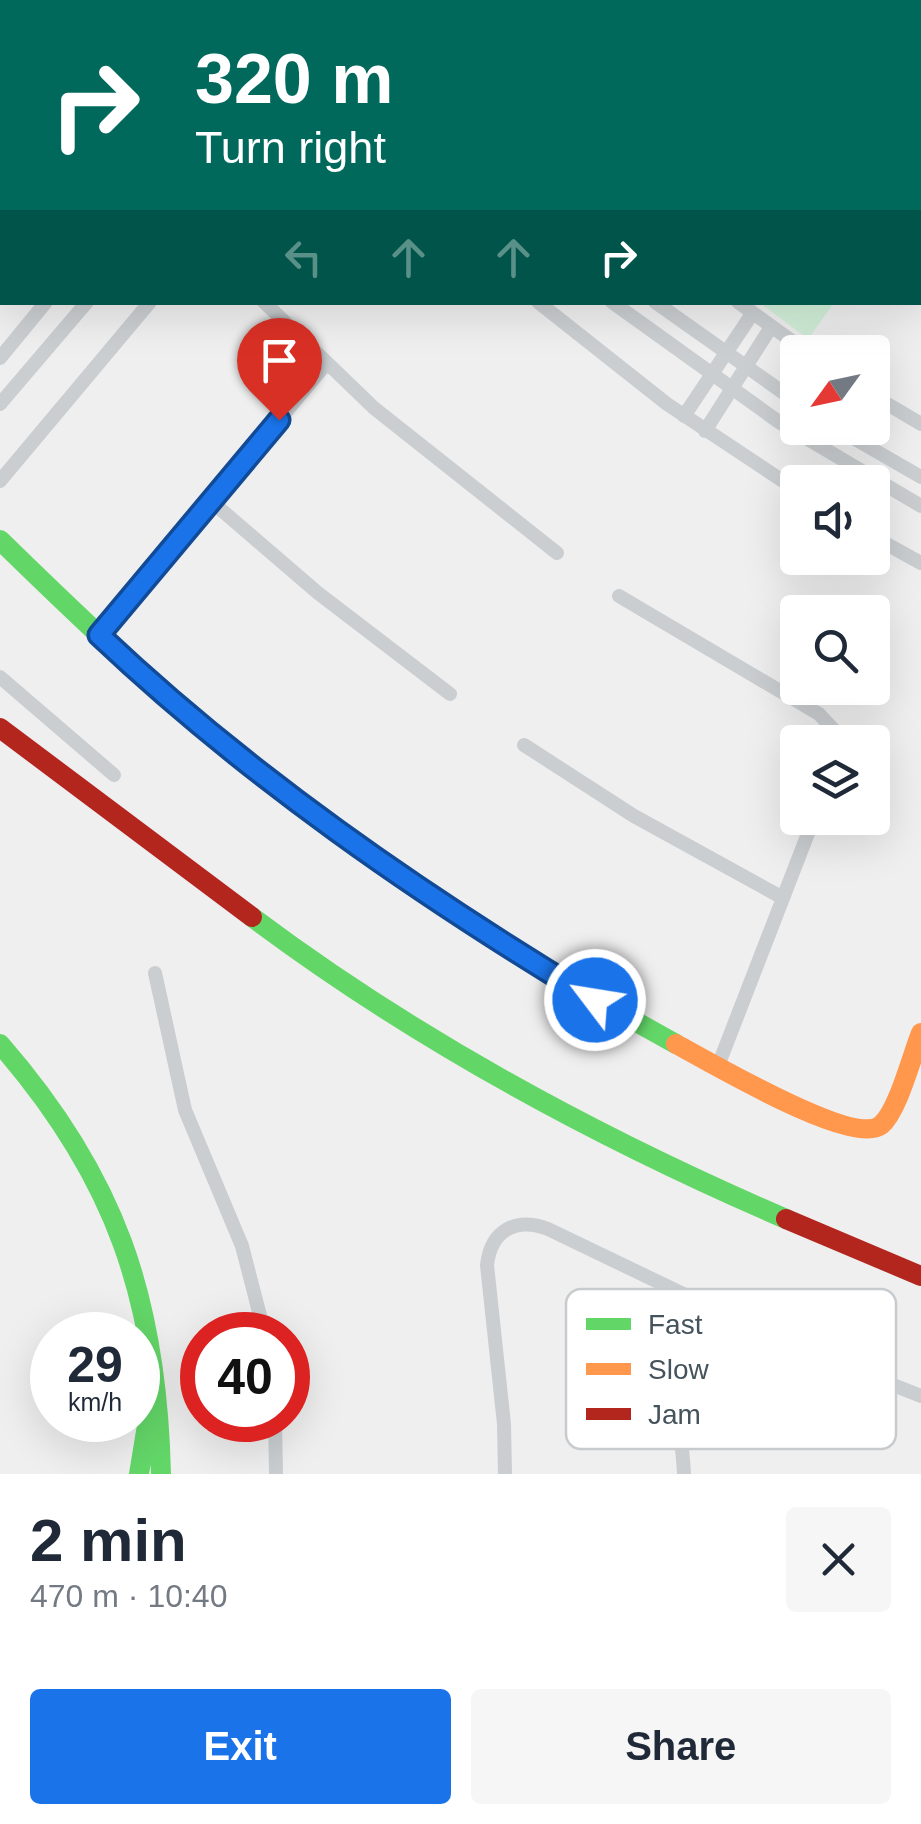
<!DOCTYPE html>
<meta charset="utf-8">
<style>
:root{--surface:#fff;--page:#f6f6f7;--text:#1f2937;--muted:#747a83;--accent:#1a73e8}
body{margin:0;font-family:Helvetica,sans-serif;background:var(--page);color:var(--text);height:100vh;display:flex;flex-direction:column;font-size:38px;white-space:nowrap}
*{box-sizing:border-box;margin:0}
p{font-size:32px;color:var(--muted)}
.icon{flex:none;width:55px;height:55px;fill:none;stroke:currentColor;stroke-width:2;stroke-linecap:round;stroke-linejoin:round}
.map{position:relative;height:1474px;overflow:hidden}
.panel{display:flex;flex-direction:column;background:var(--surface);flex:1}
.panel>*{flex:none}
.hud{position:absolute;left:0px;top:0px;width:922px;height:305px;box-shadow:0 10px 40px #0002;background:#00695c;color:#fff;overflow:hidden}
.needle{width:65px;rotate:237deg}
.controls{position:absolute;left:780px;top:335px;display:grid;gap:20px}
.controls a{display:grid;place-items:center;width:110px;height:110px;border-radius:10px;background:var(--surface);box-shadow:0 10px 40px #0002;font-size:50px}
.speed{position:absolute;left:30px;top:1312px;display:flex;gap:20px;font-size:50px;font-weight:700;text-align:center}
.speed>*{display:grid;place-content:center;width:130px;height:130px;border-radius:50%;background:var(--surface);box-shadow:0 10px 40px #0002;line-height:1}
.speed small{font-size:25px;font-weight:400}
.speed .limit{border:15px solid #d22;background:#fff;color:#111}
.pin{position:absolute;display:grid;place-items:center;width:85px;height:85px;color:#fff;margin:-102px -42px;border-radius:50% 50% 50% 0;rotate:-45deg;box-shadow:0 0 10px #0007}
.pin .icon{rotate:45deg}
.me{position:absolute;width:110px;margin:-55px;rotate:301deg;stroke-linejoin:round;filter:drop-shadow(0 0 8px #0008)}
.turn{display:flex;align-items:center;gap:35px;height:210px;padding:0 30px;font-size:45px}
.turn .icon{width:130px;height:130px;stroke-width:2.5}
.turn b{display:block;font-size:70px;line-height:85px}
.lanes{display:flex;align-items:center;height:95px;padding:0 30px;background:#0003;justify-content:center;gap:50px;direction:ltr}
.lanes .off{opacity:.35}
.round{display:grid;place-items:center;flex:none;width:105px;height:105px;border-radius:10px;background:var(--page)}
.summary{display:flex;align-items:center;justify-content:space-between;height:170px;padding:0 30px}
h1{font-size:60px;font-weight:600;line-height:75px}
.cta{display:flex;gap:20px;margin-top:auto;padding:20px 30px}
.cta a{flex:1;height:115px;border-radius:10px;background:var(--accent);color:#fff;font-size:40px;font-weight:600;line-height:115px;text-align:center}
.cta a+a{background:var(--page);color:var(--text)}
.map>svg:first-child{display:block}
</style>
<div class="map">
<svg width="921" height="1474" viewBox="0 0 921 1474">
<rect width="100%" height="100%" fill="#f0efef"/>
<path fill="#d2f0da" d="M 760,303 L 834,303 L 808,339 Z"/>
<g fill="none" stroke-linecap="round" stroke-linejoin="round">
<path stroke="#caced0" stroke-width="14" d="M 224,0 L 224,2
M 373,0 L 374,2
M 818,0 L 820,2
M 15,2 L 18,0
M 288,2 L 289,0
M 662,2 L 663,0
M 0,19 L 2,17
M 920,29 L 921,28
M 0,293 L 2,290
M 264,302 L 374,408 L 557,553
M 538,302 L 667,404 L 798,491
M 612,302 L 779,422 L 921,506
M 655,302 L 798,403
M 738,302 L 807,352
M 0,358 L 46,302
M 872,395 L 921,424
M 0,404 L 87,302
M 684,416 L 752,314
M 836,428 L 921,477
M 705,431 L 771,327
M 0,481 L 150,302
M 211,501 L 318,593 L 450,694
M 872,536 L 921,563
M 619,596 L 819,714 L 833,729 L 838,742
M 99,635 L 326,364
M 0,677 L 114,775
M 524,745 L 634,816 L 783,898
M 155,973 L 185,1110 L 242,1246 L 265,1335
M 718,1066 L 814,818
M 275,1420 L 276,1474
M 505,1474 L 504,1424 L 487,1265 C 491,1230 516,1217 548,1229 L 779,1340 L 921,1396
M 684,1474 C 681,1416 665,1354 685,1298"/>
<path stroke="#63d668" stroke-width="20" d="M 0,540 C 84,622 168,702 260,775 C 390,878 531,964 676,1044
M 252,917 C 416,1040 598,1138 786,1219
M 0,1044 C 116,1177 157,1299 161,1474
M 139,1474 L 151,1401"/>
<path stroke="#ff974d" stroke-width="20" d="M 676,1044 C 708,1061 853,1147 881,1125 C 898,1111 912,1055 921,1033"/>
<path stroke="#b3261e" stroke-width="20" d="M 0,728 L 252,917
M 786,1219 L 921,1276"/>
</g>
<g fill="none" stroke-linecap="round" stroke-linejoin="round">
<defs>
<path id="route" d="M 279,420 L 99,635 C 248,776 419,894 595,1000"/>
</defs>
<use href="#route" stroke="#114b97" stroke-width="25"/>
<use href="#route" stroke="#1a73e8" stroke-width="18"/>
</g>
<rect x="566" y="1289" width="330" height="160" rx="15" fill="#fff" stroke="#c7cbce" stroke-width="2.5"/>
<rect x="586" y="1318" width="45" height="12" fill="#63d668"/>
<rect x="586" y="1363" width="45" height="12" fill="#ff974d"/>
<rect x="586" y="1408" width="45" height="12" fill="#b3261e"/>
<g font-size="28" fill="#45535c">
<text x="648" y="1334">Fast</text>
<text x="648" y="1379">Slow</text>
<text x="648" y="1424">Jam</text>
</g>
</svg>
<div class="controls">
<a><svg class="needle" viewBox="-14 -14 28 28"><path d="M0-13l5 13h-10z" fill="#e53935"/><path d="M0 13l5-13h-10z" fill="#747a83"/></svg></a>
<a><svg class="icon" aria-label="sound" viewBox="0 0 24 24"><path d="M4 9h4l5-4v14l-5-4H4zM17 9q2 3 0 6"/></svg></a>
<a><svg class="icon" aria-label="search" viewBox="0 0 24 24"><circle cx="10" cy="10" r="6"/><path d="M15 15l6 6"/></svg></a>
<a><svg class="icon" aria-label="layers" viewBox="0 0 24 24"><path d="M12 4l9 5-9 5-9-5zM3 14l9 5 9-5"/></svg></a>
</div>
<div class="speed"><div>29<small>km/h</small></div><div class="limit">40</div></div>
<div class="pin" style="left:279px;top:420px;background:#d93025"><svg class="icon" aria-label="arrive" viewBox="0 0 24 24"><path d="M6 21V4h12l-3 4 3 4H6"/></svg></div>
<svg class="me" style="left:595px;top:1000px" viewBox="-20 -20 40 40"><circle r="17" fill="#1a73e8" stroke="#fff" stroke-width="3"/><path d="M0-11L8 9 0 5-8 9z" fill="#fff"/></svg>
<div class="hud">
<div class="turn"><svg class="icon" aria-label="right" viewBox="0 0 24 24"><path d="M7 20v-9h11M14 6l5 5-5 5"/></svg><div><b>320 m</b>Turn right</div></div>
<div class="lanes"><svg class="icon off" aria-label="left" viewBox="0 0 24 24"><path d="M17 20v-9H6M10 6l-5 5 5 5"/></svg><svg class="icon off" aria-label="ahead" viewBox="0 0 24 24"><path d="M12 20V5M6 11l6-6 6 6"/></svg><svg class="icon off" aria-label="ahead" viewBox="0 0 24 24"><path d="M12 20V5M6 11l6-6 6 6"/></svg><svg class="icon" aria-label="right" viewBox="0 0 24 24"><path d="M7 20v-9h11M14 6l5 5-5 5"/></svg></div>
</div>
</div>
<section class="panel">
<div class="summary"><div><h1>2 min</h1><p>470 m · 10:40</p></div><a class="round"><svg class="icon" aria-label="close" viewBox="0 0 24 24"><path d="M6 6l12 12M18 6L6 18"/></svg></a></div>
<div class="cta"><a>Exit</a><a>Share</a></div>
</section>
